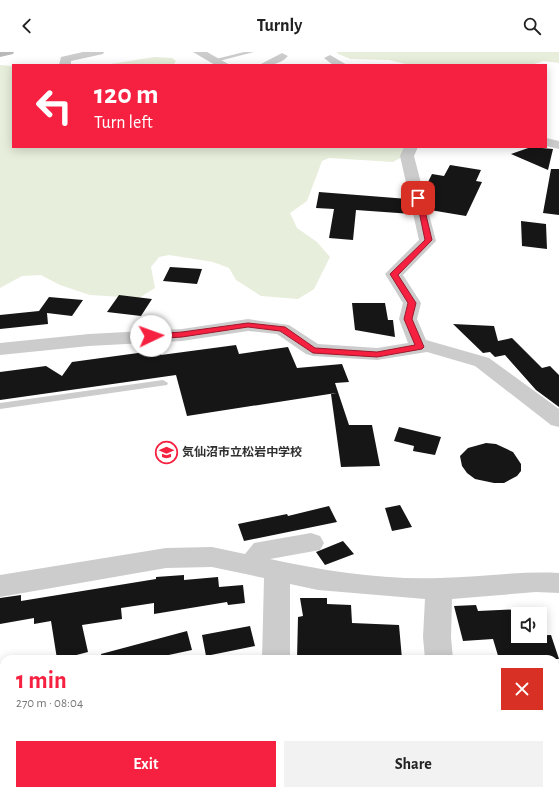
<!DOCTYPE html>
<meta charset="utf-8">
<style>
:root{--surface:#fff;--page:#f2f2f2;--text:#222;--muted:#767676;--accent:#f62140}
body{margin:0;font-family:"Alegreya Sans","Noto Sans JP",sans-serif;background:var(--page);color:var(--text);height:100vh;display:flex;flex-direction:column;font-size:15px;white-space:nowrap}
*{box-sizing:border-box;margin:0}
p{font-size:13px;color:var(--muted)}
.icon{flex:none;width:22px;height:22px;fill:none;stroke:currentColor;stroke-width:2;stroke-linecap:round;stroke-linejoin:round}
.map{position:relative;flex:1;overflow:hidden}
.details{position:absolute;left:0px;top:603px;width:559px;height:140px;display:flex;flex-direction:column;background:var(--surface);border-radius:12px 12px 0 0;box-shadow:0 2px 10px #0003}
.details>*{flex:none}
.top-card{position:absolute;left:12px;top:12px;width:535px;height:84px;border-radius:0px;box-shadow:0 2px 10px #0003;background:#f62140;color:#fff;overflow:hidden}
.tools{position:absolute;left:511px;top:555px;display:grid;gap:8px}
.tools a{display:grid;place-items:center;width:36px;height:36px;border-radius:0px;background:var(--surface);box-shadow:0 2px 10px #0003;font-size:20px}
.pin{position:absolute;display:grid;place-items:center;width:34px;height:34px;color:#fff;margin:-17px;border-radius:8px;box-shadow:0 2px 6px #0006}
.me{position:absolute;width:44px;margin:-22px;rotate:87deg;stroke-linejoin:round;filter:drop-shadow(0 0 3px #0008)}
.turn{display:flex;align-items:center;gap:14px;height:84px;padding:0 16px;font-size:18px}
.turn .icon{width:52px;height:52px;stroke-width:2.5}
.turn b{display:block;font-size:28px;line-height:34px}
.round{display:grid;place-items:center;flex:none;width:42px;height:42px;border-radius:0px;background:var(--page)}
.headline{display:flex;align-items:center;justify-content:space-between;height:68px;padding:0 16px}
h1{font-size:24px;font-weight:700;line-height:30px;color:var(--accent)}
.cta{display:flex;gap:8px;margin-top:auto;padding:8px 16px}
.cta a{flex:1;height:46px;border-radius:0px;background:var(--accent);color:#fff;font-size:16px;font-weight:700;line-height:46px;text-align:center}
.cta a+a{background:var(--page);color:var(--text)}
header{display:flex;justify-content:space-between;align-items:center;height:52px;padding:0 16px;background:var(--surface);font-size:18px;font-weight:700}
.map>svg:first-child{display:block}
</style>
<header><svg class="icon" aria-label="back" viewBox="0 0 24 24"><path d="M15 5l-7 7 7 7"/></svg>Turnly<svg class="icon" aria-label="search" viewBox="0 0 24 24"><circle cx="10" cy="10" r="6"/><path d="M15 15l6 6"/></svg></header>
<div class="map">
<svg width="559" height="743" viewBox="0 0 559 743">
<rect width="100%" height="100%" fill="#fff"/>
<path fill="#e7eedb" d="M 337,0 L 559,0 L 559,11 L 543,9 L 531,13 L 410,13 L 389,8 L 351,7 L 338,2 Z
M 155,5 L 172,6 L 176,9 L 173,13 L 104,13 Z
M 0,13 L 13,14 L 13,95 L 405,95 L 404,104 L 393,110 L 329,106 L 322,109 L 307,149 L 290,161 L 297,176 L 317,190 L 330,205 L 314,237 L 298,247 L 261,244 L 236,228 L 229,216 L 213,210 L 169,203 L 159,205 L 151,215 L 155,236 L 139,246 L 90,243 L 60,233 L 41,223 L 22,224 L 0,236 Z"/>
<path fill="#161616" d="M 531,95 L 553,97 L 548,118 L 511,102 Z
M 450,113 L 481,118 L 476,129 L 482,130 L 466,164 L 430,158 L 424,138 L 432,122 L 444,124 Z
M 551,117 L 559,117 L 559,163 L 543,161 Z
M 319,140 L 408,147 L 412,162 L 356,158 L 353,188 L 329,186 L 334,157 L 316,156 Z
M 521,169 L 546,172 L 547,197 L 522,194 Z
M 170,215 L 202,217 L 197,232 L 163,229 Z
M 119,243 L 152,247 L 141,264 L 107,260 Z
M 49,245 L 83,248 L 72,264 L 47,261 L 48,272 L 0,277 L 0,263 L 39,259 Z
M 352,251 L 385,251 L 388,268 L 393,268 L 395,285 L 355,278 Z
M 453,272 L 494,274 L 498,289 L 512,286 L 542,316 L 550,314 L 559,323 L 559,355 L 536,338 L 505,303 L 495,305 L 490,300 L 483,301 Z
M 236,293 L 239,302 L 288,295 L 297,316 L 342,312 L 349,330 L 335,331 L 349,373 L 372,373 L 380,414 L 341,415 L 331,342 L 336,341 L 187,364 L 176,323 L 0,348 L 0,320 L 46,314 L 62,324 L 72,310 L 160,298 L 161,303 Z
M 399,375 L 441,385 L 435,403 L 413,399 L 414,394 L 394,389 Z
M 486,391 L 496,392 L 513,400 L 521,412 L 521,419 L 517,424 L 504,431 L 494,431 L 475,427 L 467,421 L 462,414 L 460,404 L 468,396 Z
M 400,453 L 412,475 L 392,479 L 385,456 Z
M 329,454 L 337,470 L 244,489 L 238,472 L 287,462 L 288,464 Z
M 343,489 L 354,502 L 325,513 L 316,500 Z
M 184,523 L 184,528 L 218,525 L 219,535 L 243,533 L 245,551 L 228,553 L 227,550 L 154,562 L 154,551 L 121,556 L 122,567 L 82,573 L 88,600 L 61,607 L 57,607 L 51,569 L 34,572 L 34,566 L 0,572 L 0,546 L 21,543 L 21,549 L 156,527 L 156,525 Z
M 300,546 L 327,546 L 327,552 L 351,553 L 352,571 L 399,573 L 402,607 L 312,604 L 312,607 L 297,607 L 298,565 L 303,564 Z
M 476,553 L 478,559 L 522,557 L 523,562 L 518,562 L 518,584 L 551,583 L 559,607 L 499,607 L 493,587 L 463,589 L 454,554 Z
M 250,574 L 255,594 L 206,604 L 202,583 Z
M 187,579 L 192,598 L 150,607 L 102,607 L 101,602 Z"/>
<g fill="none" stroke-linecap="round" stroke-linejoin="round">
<path fill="#ccc" fill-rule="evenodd" d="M 244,0 L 254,0 L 215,10 L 212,8 Z
M 163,328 L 168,331 L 167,333 L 0,357 L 0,351 Z"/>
<path fill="#ccc" fill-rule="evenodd" d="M 83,0 L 104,0 L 103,2 L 71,9 L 71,13 L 59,13 L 61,5 Z
M 193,0 L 207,0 L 230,13 L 215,13 Z
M 282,1 L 288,4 C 280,13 270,13 259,13 Z
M 330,3 L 347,13 L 333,13 L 324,6 Z
M 546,86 L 559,89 L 559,97 L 546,94 Z
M 404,95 L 418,95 L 414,104 L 436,189 L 403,223 L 421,251 L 417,267 L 426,288 L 489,306 L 559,357 L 559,375 L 551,373 L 475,314 L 427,300 L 377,308 L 313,304 L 306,302 L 277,282 L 248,279 L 182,289 L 89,294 L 0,303 L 0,291 L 89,282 L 182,277 L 248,267 L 289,273 L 318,292 L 377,296 L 408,291 L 399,267 L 403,251 L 385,222 L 419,188 L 400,104 Z
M 311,481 L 320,484 L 324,491 L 320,498 L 270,507 C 325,519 383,528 440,526 C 480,525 519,519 559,521 L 559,541 L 536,540 L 452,547 L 451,585 L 453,607 L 425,607 L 423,585 L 425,547 L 318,538 L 290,532 L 290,607 L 262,607 L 264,526 L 212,515 L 166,516 L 0,545 L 0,523 L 166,496 L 212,495 L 245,502 L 254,491 Z
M 246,739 L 278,739 L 279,743 L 245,743 Z
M 284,739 L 329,739 L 331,743 L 285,743 Z
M 454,739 L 486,739 L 487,743 L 453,743 Z"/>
<path fill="#b9b9b9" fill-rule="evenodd" d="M 0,0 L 14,0 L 13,2 L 0,5 Z"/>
</g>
<path fill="#f62140" stroke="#a0152a" d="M 416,145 L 422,146 L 432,188 L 398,223 L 416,251 L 412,267 L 424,295 L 422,297 L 377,305 L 313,301 L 280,279 L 248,275 L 182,285 L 151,287 L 147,284 L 151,282 L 182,280 L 248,271 L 285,275 L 315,296 L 377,300 L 415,293 L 404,267 L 408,251 L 390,222 L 425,188 Z"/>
<defs>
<symbol id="school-ring" viewBox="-11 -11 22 22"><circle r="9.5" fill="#fff" stroke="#f62140" stroke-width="1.5"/><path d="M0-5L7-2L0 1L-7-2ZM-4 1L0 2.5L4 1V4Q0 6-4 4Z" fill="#f62140"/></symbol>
</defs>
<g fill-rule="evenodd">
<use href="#school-ring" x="154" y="388" width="25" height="25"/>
</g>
<g text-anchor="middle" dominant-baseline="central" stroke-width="4" stroke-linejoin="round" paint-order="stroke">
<g font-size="12" font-weight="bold" fill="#2f2f2f" stroke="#fff" text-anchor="start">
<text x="182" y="400">気仙沼市立松岩中学校</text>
</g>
</g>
</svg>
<div class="tools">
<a><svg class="icon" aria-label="sound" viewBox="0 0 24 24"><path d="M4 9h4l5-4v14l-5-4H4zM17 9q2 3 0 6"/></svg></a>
</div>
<div class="pin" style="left:418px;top:146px;background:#d93025"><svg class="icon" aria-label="arrive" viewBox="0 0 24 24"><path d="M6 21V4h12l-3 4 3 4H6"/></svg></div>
<svg class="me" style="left:151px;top:284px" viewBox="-20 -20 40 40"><circle r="19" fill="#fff"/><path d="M0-13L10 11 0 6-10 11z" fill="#f62140"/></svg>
<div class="top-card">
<div class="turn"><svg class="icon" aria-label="left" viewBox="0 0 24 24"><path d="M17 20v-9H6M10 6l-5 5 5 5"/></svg><div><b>120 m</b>Turn left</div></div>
</div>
<section class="details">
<div class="headline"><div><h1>1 min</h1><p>270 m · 08:04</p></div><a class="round" style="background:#d93025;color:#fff"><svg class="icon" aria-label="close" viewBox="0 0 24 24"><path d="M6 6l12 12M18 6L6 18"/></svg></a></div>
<div class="cta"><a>Exit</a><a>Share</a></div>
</section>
</div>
